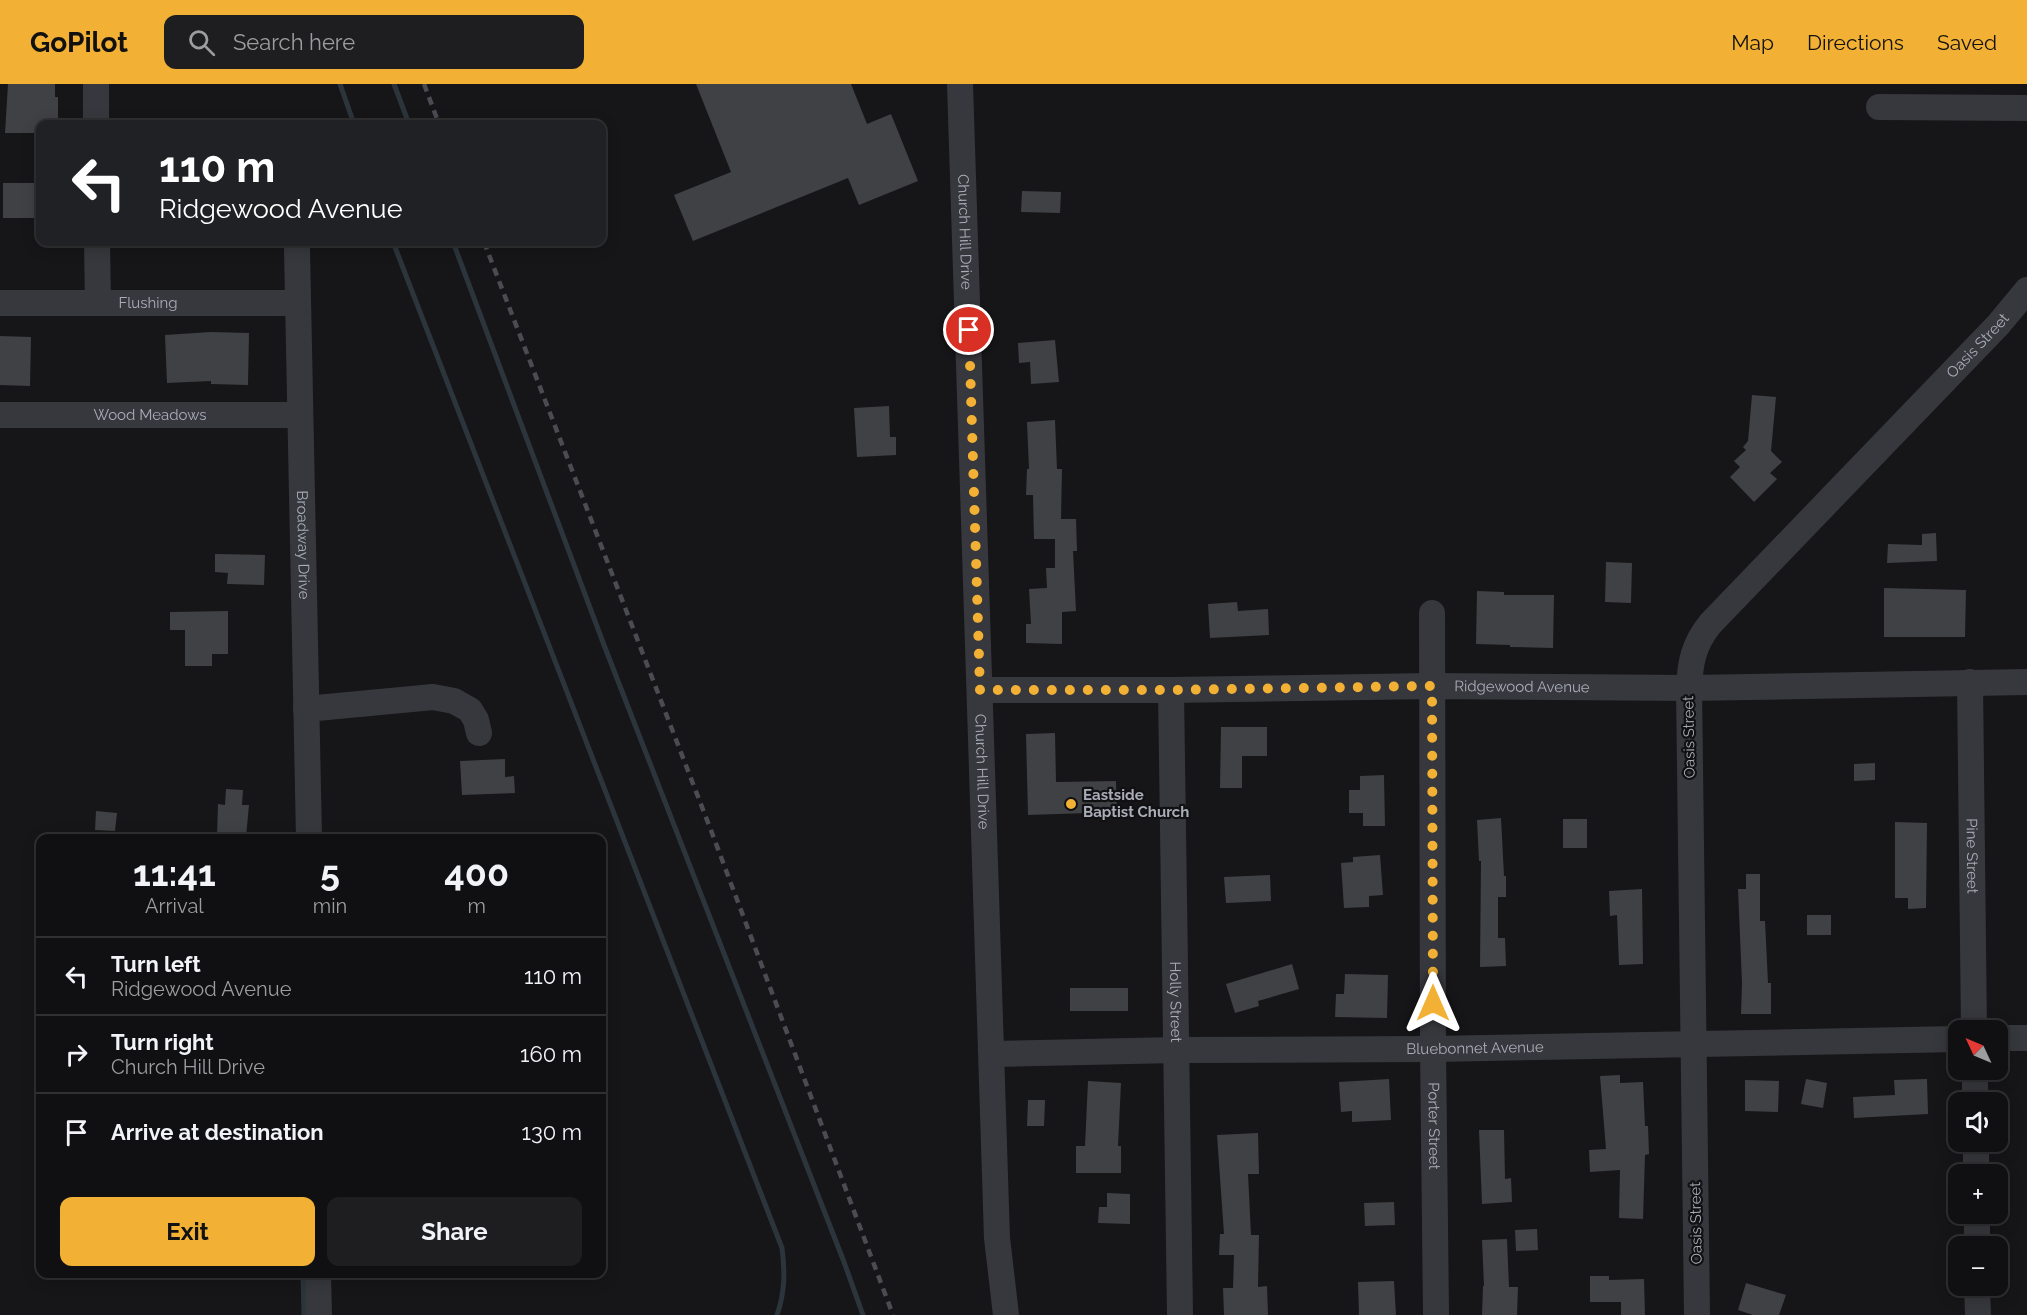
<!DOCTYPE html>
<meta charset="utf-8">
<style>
:root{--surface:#101012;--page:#1e1e20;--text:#f1f3f6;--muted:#9c9d9f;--line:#303032;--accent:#f2b134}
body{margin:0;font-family:Raleway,sans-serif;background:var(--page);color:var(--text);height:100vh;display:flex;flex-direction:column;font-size:22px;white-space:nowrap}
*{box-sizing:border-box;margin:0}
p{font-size:20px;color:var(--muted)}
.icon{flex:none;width:33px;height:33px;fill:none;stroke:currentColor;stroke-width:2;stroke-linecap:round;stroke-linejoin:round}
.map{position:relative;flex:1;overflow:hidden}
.sheet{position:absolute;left:36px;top:750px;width:570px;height:444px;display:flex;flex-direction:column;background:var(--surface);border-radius:12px;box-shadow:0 3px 15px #0003,0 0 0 2px var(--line)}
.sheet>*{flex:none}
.guide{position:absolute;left:36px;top:36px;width:570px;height:126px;border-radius:12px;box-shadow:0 3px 15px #0003,0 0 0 2px var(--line);background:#202124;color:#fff;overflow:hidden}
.needle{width:39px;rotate:314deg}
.buttons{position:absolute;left:1948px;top:936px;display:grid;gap:12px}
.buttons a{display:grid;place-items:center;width:60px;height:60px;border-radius:12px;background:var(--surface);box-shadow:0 3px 15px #0003,0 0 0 2px var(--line);font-size:30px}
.pin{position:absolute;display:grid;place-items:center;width:51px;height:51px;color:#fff;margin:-26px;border:3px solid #fff;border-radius:50%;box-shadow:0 2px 6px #0007}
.me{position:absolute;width:66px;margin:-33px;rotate:0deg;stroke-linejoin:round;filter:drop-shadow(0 0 4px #0008)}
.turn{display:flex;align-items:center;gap:21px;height:126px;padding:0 24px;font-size:27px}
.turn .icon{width:78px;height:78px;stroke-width:2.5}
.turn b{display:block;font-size:42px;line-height:51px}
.eta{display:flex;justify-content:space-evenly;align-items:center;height:102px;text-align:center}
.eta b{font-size:36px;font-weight:700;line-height:42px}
.button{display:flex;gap:12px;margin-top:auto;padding:12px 24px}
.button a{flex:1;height:69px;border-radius:12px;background:var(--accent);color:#111;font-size:24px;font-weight:700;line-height:69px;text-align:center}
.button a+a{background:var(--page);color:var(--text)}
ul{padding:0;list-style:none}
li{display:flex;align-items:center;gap:18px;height:78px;padding:0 24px;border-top:2px solid var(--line)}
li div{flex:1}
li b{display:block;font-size:22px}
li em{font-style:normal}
header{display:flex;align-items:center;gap:36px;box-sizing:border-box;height:84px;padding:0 30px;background:var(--accent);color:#111}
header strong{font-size:28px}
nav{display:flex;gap:33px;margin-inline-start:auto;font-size:21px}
.search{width:420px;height:54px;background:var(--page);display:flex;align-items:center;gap:15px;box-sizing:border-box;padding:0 21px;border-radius:12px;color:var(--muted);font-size:22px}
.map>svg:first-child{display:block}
</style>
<header>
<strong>GoPilot</strong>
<div class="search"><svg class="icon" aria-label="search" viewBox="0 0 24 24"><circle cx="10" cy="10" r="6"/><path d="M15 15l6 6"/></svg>Search here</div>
<nav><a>Map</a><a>Directions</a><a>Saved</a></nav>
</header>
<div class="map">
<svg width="2027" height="1231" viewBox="0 0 2027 1231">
<rect width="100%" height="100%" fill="#161618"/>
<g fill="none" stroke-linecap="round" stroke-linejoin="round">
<path stroke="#2c353c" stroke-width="5" d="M 340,0 L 354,40
M 394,0 L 409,40
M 393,158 L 782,1164 C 785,1188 785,1208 777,1231
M 453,158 L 604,561 L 844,1178 L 863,1231
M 303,1190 L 304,1231"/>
</g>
<path fill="#404145" d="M 8,0 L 55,0 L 55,13 L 58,13 L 58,40 L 40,40 L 40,49 L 5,49 Z
M 696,0 L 851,0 L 867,40 L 891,30 L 918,97 L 859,121 L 848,94 L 693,157 L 674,111 L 731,88 Z
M 3,99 L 40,99 L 40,134 L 3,134 Z
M 1022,107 L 1061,108 L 1060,129 L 1021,128 Z
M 211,248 L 249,249 L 248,301 L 211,300 L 211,297 L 167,299 L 165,251 Z
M 0,252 L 31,253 L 30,302 L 0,301 Z
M 1055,256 L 1059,298 L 1031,300 L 1030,278 L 1019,279 L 1018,259 Z
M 1752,311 L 1776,313 L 1771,367 L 1782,378 L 1770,389 L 1777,395 L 1754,418 L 1730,393 L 1740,383 L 1734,377 L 1746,366 L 1743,363 L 1748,357 Z
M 889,322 L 890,353 L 896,353 L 896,371 L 857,373 L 854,324 Z
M 1055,336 L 1057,385 L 1062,385 L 1061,435 L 1076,435 L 1077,467 L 1073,467 L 1076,527 L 1062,528 L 1062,560 L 1026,559 L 1026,540 L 1031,540 L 1029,505 L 1047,504 L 1046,484 L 1055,484 L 1055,455 L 1034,455 L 1033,411 L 1026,411 L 1027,385 L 1029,385 L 1027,338 Z
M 1936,449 L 1937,477 L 1887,479 L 1888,460 L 1922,461 L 1922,450 Z
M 215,470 L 265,471 L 264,501 L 227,500 L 228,489 L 215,488 Z
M 1606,478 L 1632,479 L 1631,519 L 1605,518 Z
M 1884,504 L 1966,506 L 1965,553 L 1884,553 Z
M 1477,507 L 1504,508 L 1504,511 L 1554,511 L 1553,564 L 1510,563 L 1510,561 L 1476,560 Z
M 1237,518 L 1238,527 L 1268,525 L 1269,551 L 1210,554 L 1208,520 Z
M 228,527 L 228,570 L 212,570 L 212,582 L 185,582 L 185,546 L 170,546 L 170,528 Z
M 1221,643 L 1267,643 L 1267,672 L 1242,672 L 1242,704 L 1220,704 Z
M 1055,649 L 1056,698 L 1116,697 L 1117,728 L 1028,731 L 1026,650 Z
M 505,675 L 505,693 L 514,692 L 515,709 L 462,711 L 460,677 Z
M 1875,679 L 1875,696 L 1854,697 L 1854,680 Z
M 1384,691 L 1385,742 L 1363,742 L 1363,729 L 1349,729 L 1349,706 L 1360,706 L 1360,692 Z
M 226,705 L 243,706 L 242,721 L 249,721 L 246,753 L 217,752 L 218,720 L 225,721 Z
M 96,727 L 117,729 L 115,747 L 95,746 Z
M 1501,734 L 1504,792 L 1506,792 L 1506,813 L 1498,813 L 1498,854 L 1505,854 L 1506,882 L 1480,883 L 1481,777 L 1479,777 L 1477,736 Z
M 1563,735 L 1587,735 L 1587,764 L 1563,764 Z
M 1895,738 L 1927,739 L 1926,824 L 1908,825 L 1908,814 L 1895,814 Z
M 1380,771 L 1383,811 L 1369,812 L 1369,823 L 1344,824 L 1341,779 L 1353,778 L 1353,773 Z
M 1746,790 L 1760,790 L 1760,837 L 1765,837 L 1768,899 L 1771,899 L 1771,930 L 1741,930 L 1742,899 L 1738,805 L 1746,805 Z
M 1270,791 L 1271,817 L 1226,819 L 1224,793 Z
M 1642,805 L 1643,880 L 1619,881 L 1617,831 L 1610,832 L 1609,807 Z
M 1807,831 L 1831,831 L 1831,851 L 1807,851 Z
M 1292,880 L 1299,905 L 1258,917 L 1259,922 L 1235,929 L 1226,900 Z
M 1345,890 L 1388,891 L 1387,934 L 1335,933 L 1336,910 L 1344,910 Z
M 1070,904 L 1128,904 L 1128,927 L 1070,927 Z
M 1620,991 L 1620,999 L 1643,998 L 1645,1042 L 1648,1042 L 1649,1070 L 1645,1071 L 1643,1135 L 1619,1134 L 1620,1086 L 1590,1088 L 1589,1066 L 1606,1065 L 1600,992 Z
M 1389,995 L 1391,1036 L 1352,1038 L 1352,1027 L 1341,1028 L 1339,998 Z
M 1806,995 L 1827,999 L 1823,1024 L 1801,1020 Z
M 1927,995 L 1928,1030 L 1854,1034 L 1853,1013 L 1895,1011 L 1894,996 Z
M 1745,996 L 1779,997 L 1778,1028 L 1745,1027 Z
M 1088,997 L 1121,999 L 1118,1062 L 1121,1062 L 1121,1089 L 1076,1089 L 1076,1062 L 1085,1062 Z
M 1028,1016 L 1045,1016 L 1044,1042 L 1027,1042 Z
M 1479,1046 L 1504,1046 L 1505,1095 L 1511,1094 L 1512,1118 L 1482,1120 Z
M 1258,1049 L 1259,1090 L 1248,1090 L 1251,1151 L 1259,1151 L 1258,1203 L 1267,1202 L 1268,1231 L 1224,1231 L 1223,1204 L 1233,1204 L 1234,1171 L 1219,1171 L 1220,1150 L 1224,1150 L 1217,1051 Z
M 1107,1109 L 1130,1110 L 1130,1140 L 1098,1139 L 1099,1123 L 1107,1123 Z
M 1394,1118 L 1395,1141 L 1365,1142 L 1364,1119 Z
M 1537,1145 L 1538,1166 L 1516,1167 L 1515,1146 Z
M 1507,1155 L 1509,1203 L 1518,1203 L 1517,1231 L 1482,1231 L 1483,1202 L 1484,1202 L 1482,1156 Z
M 1590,1192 L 1609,1192 L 1609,1196 L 1644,1195 L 1645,1231 L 1621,1231 L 1621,1218 L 1590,1218 Z
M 1394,1197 L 1396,1231 L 1359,1231 L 1358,1198 Z
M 1746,1199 L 1786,1211 L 1779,1231 L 1753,1231 L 1738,1226 Z"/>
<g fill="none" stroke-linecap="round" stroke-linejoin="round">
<g stroke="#37383d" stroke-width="26">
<path d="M 96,0 L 96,40"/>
<path id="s1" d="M 960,0 L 997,1154 L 1006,1231"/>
<path d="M 1879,23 L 2027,24"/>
<path d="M 97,158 L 98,219"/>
<path id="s2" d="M 297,165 L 309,754"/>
<path id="s3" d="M 0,219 L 298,219"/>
<path id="s4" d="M 0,331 L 300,331"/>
<path id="s5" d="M 1432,529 L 1433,965 L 1436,1231"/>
<path id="s6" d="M 1970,598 L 1974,946"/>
<path id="s7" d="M 980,606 L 1171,606 L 1432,602 L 1689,604 L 2027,598"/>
<path id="s8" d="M 1171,606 L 1180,1231"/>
<path d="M 306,625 L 433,613 L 454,617 L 470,626 L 476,636 L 479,649"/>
<path d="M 1998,954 L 2027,954"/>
<path id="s9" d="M 992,970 L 1176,966 L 1433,965 L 1959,955"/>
<path d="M 1975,986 L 1975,1018"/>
<path d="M 1976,1058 L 1976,1090"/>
<path d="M 1977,1130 L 1977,1162"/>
<path d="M 318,1190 L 319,1231"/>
<path d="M 1977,1202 L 1978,1231"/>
<path id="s10" d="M 1697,1231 L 1689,604 C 1690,578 1694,560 1710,540 L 1998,241 L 2027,206"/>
</g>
<path stroke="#4a4c52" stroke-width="4.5" stroke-dasharray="8 6" stroke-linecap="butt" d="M 424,0 L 439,40
M 484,158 L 712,749 L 893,1231"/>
</g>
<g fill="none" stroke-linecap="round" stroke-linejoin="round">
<path stroke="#f2b134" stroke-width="10" stroke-dasharray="0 18" d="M 969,246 L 980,606 L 1171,606 L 1432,602 L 1433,919"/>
</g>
<circle fill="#f2b134" stroke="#111113" stroke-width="2" cx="1071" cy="720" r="6"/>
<g text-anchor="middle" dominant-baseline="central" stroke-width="4.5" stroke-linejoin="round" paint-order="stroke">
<g font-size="15" fill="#a8adb8" stroke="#111113">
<text stroke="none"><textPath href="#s1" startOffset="148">Church Hill Drive</textPath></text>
<text stroke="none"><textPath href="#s3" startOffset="148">Flushing</textPath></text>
<text stroke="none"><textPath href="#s10" startOffset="1082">Oasis Street</textPath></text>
<text stroke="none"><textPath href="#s4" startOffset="150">Wood Meadows</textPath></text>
<text stroke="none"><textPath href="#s2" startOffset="296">Broadway Drive</textPath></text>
<text stroke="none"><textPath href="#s7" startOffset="542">Ridgewood Avenue</textPath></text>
<text transform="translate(1689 653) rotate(-91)">Oasis Street</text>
<text stroke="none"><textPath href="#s1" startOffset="688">Church Hill Drive</textPath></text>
<text stroke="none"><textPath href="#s6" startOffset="174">Pine Street</textPath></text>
<text stroke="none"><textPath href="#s8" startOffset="312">Holly Street</textPath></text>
<text stroke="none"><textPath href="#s9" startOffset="483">Bluebonnet Avenue</textPath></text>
<text stroke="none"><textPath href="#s5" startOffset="513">Porter Street</textPath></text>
<text transform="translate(1696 1139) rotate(-91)">Oasis Street</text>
</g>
<g font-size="15" font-weight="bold" fill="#a8adb8" stroke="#111113" text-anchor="start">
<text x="1083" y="711">Eastside<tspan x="1083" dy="17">Baptist Church</tspan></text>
</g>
</g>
</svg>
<div class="buttons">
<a><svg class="needle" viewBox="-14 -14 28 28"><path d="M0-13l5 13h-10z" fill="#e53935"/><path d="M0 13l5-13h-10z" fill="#9c9d9f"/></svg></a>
<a><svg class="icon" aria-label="sound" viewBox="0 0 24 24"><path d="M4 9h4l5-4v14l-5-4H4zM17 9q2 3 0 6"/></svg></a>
<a>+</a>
<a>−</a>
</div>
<div class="pin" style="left:969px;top:246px;background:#d93025"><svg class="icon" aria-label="arrive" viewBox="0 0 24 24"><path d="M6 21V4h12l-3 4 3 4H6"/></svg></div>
<svg class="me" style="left:1433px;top:919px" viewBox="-20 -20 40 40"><path d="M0-17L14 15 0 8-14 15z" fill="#f2b134" stroke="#fff" stroke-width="4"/></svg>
<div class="guide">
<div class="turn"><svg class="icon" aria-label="left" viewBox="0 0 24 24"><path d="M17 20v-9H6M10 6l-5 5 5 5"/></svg><div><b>110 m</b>Ridgewood Avenue</div></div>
</div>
<section class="sheet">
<div class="eta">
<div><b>11:41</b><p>Arrival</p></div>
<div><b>5</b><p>min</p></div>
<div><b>400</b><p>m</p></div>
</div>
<ul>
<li><svg class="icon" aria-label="left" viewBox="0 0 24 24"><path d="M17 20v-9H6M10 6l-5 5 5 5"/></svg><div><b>Turn left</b><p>Ridgewood Avenue</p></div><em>110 m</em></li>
<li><svg class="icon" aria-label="right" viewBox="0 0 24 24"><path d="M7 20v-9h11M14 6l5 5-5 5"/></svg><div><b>Turn right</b><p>Church Hill Drive</p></div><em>160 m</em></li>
<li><svg class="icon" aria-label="arrive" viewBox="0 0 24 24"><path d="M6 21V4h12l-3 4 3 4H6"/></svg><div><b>Arrive at destination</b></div><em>130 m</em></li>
</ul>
<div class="button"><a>Exit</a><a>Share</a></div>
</section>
</div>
